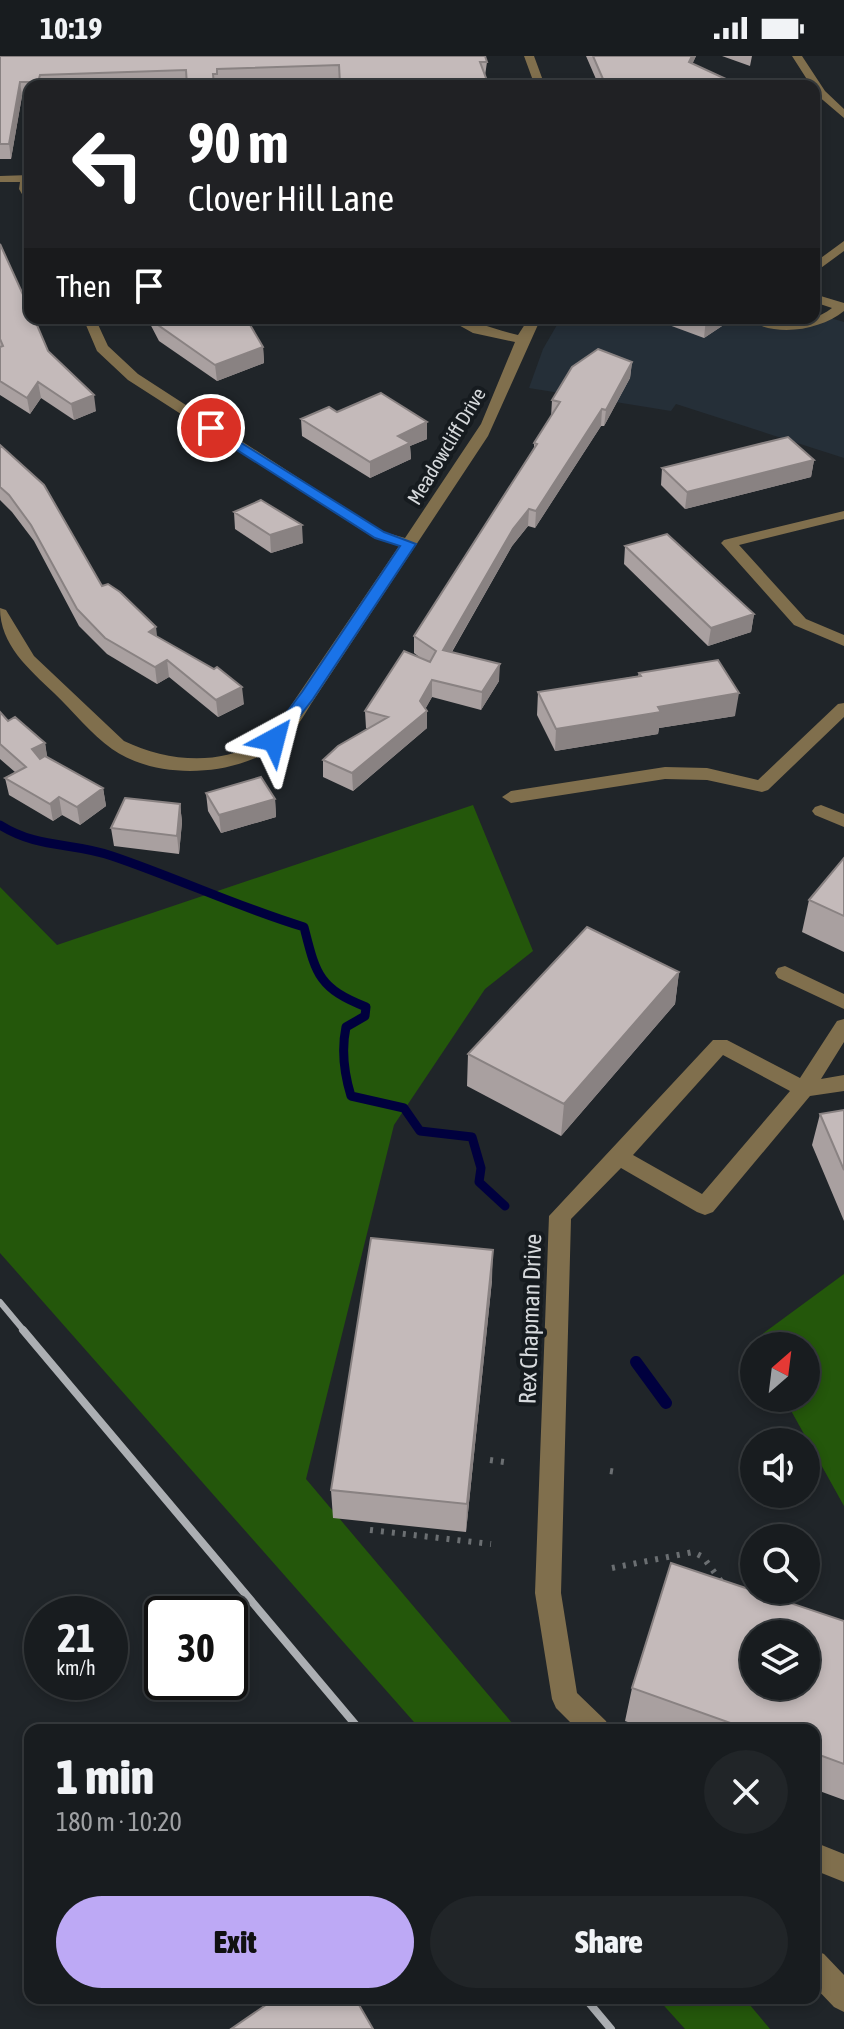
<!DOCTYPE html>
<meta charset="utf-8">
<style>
:root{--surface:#181c1f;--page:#212528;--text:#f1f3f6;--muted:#9fa1a4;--line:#363a3d;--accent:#bda9f5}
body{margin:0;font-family:"Asap Condensed",sans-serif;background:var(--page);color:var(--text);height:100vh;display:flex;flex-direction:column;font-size:30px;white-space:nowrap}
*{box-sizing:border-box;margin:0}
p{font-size:26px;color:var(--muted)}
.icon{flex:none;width:44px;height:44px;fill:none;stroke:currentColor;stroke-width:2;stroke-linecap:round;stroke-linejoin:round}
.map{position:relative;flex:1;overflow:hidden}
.drawer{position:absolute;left:24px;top:1668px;width:796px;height:280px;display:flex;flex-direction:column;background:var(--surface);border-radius:16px;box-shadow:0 4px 12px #0003,0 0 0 2px var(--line)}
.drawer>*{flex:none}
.hud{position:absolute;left:24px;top:24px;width:796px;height:244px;border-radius:16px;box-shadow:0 4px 12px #0003,0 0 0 2px var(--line);background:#202124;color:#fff;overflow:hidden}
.needle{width:52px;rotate:28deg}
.fabs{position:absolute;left:740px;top:1276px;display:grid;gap:16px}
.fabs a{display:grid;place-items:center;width:80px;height:80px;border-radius:50%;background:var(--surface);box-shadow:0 4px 12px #0003,0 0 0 2px var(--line);font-size:40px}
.speed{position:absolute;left:24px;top:1540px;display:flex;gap:16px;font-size:40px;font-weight:700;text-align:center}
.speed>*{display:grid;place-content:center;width:104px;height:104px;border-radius:50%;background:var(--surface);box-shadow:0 4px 12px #0003,0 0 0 2px var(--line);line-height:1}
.speed small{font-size:20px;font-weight:400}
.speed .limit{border:4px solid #111;border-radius:12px;background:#fff;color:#111}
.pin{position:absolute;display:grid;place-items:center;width:68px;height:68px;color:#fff;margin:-34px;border:4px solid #fff;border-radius:50%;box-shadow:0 2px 8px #0007}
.me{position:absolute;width:88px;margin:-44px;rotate:38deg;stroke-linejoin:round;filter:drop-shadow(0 0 6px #0008)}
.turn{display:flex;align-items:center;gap:28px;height:168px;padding:0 32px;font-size:36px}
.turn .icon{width:104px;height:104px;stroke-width:2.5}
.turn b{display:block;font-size:56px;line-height:68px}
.then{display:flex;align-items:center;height:76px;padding:0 32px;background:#0003;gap:16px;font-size:30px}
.round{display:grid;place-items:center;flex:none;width:84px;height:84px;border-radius:42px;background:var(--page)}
.head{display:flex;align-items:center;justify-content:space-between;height:136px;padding:0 32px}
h1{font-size:48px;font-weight:800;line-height:60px}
.cta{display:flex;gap:16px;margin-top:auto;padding:16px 32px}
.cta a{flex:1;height:92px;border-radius:48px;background:var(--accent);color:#111;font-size:32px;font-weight:800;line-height:92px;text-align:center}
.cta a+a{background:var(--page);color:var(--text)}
.status{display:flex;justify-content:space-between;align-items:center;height:56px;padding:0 40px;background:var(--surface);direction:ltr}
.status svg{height:22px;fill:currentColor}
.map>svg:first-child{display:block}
</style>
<div class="status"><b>10:19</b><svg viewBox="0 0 49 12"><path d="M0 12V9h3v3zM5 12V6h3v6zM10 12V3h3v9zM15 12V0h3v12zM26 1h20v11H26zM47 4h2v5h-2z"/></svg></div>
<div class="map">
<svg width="844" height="1973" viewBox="0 0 844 1973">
<rect width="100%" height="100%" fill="#202529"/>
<path fill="#252f38" d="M 814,257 L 844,266 L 844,402 L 676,348 L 671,355 L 529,332 L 543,293 L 561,262 L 814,262 Z"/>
<path fill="#24570b" d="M 473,749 L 533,895 L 485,933 L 394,1069 L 306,1423 L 518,1674 L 421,1674 L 0,1197 L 0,831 L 57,889 Z
M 844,1218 L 844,1450 L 784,1342 L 806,1342 L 806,1290 L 756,1290 L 753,1285 Z
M 657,1942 L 744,1942 L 770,1973 L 685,1973 Z"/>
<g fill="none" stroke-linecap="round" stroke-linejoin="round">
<path stroke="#00003e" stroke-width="9" d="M 0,769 C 38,793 72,786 112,800 C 177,822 238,851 304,871 C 316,918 318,932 366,951 L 365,960 L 346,971 C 341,995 344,1017 351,1040 L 404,1052 L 420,1075 L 472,1081 L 481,1112 L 479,1126 L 505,1150"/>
<path stroke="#00003e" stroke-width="12" d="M 636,1306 L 666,1347"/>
<path stroke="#6b6f72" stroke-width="6" stroke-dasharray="3 8" stroke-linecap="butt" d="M 490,1404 L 504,1406
M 610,1415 L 616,1416
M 370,1474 L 491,1488
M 612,1512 L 693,1496 L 703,1501 L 723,1528"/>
<path fill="#806f4d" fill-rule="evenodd" d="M 524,0 L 534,0 L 545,30 L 535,30 Z
M 792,0 L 802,0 L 825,35 L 844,53 L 844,62 L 817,39 Z
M 30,119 L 30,146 L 26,145 L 19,133 L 20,126 L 0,126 L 0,120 Z
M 844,185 L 844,195 L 814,217 L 814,207 Z
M 814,238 L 844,247 L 844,255 C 819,275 773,282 746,262 C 777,262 805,273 832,252 L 814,246 Z
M 83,262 L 95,262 L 108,290 L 138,318 L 348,454 L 384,476 L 405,482 L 481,368 L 515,286 L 473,277 L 446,262 C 470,262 494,274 518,279 L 529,262 L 541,262 L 488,380 L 311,648 C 303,661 294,677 281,687 C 238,721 157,725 112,693 C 91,678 73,655 54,637 C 29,613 0,589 0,552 L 6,554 L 34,600 L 124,685 C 172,708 234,712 275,673 L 399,490 L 374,482 L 128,324 L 97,295 Z
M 844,455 L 844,463 L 739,489 L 806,563 L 844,579 L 844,590 L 794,569 L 721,487 L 724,484 Z
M 844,647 L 844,661 L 768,734 L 762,736 L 707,724 L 665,723 L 511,747 L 502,741 L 511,735 L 665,711 L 707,712 L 758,724 L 838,648 Z
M 821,749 L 844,758 L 844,771 L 815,759 L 812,755 L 815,751 Z
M 785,910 L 844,938 L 844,953 L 778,922 L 775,917 L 778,912 Z
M 844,963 L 844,986 L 821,1023 L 844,1019 L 844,1035 L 810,1040 L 713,1156 L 705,1159 L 697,1156 L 621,1112 L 571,1163 L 561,1537 L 577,1637 L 606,1665 L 610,1674 L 578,1674 L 556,1652 L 552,1643 L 535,1537 L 549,1160 L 713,984 L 727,984 L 800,1022 L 837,965 ZM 723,999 L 790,1035 L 702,1138 L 633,1099 Z
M 814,1786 L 844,1798 L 844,1826 L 814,1814 Z
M 814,1894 L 824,1898 L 844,1919 L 844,1956 L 834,1951 L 814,1930 Z"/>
<path stroke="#acafb3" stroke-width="6" d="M 0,1246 L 25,1276"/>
<path stroke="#acafb3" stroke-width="8" d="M 23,1274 L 360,1674
M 585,1942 L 611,1973"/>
</g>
<path fill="#a9a0a0" d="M 0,0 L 487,6 L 485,20 L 489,30 L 340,30 L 339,23 L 218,27 L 218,30 L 187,30 L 187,28 L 132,30 L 30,30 L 30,40 L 22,40 L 11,103 L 0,103 Z
M 586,0 L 696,0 L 692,8 L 728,24 L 727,30 L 599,30 Z
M 722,0 L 752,0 L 750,10 Z
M 0,188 L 48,295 L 96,355 L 74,364 L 41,342 L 30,358 L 0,339 Z
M 147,262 L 246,262 L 263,291 L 264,307 L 217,325 L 159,285 Z
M 650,262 L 729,262 L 728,266 L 704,282 Z
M 632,306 L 630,322 L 604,370 L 601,370 L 535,472 L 528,470 L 512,490 L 452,596 L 499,625 L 481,654 L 432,641 L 425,653 L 427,655 L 427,672 L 353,735 L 323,721 L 323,704 L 368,673 L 366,672 L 365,655 L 422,603 L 414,597 L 414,580 L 534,392 L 534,387 L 551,361 L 552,344 Z
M 337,356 L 427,366 L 427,383 L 410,390 L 411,403 L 370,422 L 302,380 L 301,363 Z
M 0,389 L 102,530 L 157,581 L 244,648 L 218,661 L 169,621 L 157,628 L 107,598 L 79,570 L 34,485 L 12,456 L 0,444 Z
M 814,404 L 811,421 L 685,453 L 661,429 L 662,412 Z
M 234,456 L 303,487 L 271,497 L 235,473 Z
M 625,490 L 754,558 L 751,576 L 708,590 L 624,508 Z
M 639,617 L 735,660 L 659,672 L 658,678 L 555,695 L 537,659 L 538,636 L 638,620 Z
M 0,656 L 8,665 L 45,687 L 47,702 L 103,732 L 106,750 L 80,769 L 62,759 L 53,765 L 9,739 L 5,722 L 15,716 L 0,703 Z
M 206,737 L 275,743 L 276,761 L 221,777 L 208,755 Z
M 180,748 L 182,766 L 179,798 L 114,790 L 111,772 Z
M 844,802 L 844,896 L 802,876 L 809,844 Z
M 679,916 L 675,948 L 561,1080 L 467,1030 L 468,998 Z
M 844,1054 L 844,1165 L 812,1089 L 820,1058 Z
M 492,1224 L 466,1476 L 333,1462 L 331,1434 Z
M 844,1565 L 844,1744 L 814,1733 L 814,1674 L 650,1674 L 625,1665 L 632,1632 Z"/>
<path fill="#898282" d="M 692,0 L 696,0 L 687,20 L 689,6 Z
M 20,26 L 22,40 L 11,103 L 9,88 Z
M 706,262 L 729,262 L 728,266 L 704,282 Z
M 263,291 L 264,307 L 217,325 L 215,309 Z
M 632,306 L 630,322 L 604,370 L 606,354 Z
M 38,326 L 41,342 L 30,358 L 27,342 Z
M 94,339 L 96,355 L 74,364 L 71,348 Z
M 602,353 L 601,370 L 535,472 L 536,455 Z
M 427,366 L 427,383 L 410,390 L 411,403 L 370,422 L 370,406 L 398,380 Z
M 814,404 L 811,421 L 685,453 L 687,436 Z
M 529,453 L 528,470 L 512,490 L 443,611 L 443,594 L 513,473 Z
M 302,469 L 303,487 L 271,497 L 270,479 Z
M 754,558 L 751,576 L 708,590 L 711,572 Z
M 156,571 L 158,588 L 149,576 Z
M 167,604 L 169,621 L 157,628 L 155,611 Z
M 500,608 L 499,625 L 481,654 L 482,636 Z
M 432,624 L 432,641 L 422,659 L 427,655 L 427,672 L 353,735 L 352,717 L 420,645 Z
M 242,631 L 244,648 L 218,661 L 216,644 Z
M 739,637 L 735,660 L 659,672 L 658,678 L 555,695 L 556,673 L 658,651 Z
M 45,687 L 48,705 L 35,711 L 32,693 Z
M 103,732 L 106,750 L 80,769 L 77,751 Z
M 59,741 L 62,759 L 53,765 L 50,748 Z
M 275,743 L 276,761 L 221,777 L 219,759 Z
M 180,748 L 182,766 L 179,798 L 177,780 Z
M 679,916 L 675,948 L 561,1080 L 564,1048 Z
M 493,1194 L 492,1224 L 466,1476 L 467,1448 Z"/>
<path fill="#c4baba" stroke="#898282" stroke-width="2" fill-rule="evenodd" d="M 0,0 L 485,0 L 487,6 L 480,6 L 489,30 L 373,30 L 372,27 L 340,28 L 339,9 L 217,13 L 217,18 L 213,18 L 214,30 L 187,30 L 186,14 L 40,19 L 38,26 L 20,26 L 9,88 L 0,88 Z
M 593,0 L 692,0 L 689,6 L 728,24 L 662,26 L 666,30 L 606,30 Z
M 0,188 L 30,254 L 30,262 L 34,262 L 48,295 L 94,339 L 71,348 L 38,326 L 27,342 L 0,325 L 0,291 L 3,290 L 0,283 Z
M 154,262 L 246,262 L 263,291 L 215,309 L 158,269 Z
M 598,293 L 632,306 L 606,354 L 602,353 L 536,455 L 529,453 L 513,473 L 443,594 L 500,608 L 482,636 L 432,624 L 420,645 L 427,655 L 352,717 L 323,704 L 338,690 L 388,661 L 365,655 L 404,595 L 430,606 L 436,595 L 414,580 L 537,388 L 534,387 L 560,346 L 552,344 L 572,311 Z
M 381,337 L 427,366 L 398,380 L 410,387 L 370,406 L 301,363 L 329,351 L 337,356 Z
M 788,381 L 814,404 L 687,436 L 662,412 Z
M 0,389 L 44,429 L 102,530 L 108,528 L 120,536 L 156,571 L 149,576 L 214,613 L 217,611 L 242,631 L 216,644 L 167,604 L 155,611 L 105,582 L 77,553 L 31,469 L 9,439 L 0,431 Z
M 261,444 L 302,469 L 270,479 L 234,456 Z
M 667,478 L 754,558 L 711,572 L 625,490 Z
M 718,604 L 739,637 L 658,651 L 661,656 L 556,673 L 538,636 L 641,620 L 639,617 Z
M 0,656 L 8,665 L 15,661 L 45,687 L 32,693 L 40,703 L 45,700 L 103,732 L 77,751 L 59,741 L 50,748 L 5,722 L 26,711 L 0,688 Z
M 261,721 L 275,743 L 219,759 L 206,737 Z
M 125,742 L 180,748 L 177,780 L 111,772 Z
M 844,802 L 844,860 L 809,844 Z
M 587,871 L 679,916 L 564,1048 L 468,998 Z
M 844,1054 L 844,1114 L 820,1058 Z
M 371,1182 L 493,1194 L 467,1448 L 331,1434 Z
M 671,1507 L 844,1565 L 844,1708 L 814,1697 L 814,1674 L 750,1674 L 632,1632 ZM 754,1578 L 806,1578 L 806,1630 L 754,1630 Z
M 276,1942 L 355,1942 L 373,1973 L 231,1973 Z"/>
<path fill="#1a73e8" stroke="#114b97" stroke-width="2" d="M 211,368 L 384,476 L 416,488 L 313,643 L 279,687 L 274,689 L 266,684 L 302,636 L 400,490 L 375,482 L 207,375 L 207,369 Z"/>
<g text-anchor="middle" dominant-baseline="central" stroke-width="8" stroke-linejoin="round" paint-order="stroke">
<g font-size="20" fill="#d6d9dc" stroke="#161b1f">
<text transform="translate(446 390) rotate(-59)">Meadowcliff Drive</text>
</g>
<g font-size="24" fill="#d6d9dc" stroke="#161b1f">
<text transform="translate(530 1263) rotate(-88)">Rex Chapman Drive</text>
</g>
</g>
</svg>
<div class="fabs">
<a><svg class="needle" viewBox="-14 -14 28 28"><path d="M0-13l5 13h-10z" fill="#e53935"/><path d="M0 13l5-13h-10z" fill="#9fa1a4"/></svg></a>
<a><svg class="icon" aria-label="sound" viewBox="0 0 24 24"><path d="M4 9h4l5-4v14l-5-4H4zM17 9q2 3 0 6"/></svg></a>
<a><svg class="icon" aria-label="search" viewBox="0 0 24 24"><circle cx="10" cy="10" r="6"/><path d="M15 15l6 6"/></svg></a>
<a><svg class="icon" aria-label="layers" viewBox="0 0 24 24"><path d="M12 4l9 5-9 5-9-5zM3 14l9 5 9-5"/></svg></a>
</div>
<div class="speed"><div>21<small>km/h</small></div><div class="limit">30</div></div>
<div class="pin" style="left:211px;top:372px;background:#d93025"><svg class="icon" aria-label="arrive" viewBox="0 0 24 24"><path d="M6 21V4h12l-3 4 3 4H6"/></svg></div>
<svg class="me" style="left:274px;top:684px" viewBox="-20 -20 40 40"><path d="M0-17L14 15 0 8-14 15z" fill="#1a73e8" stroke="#fff" stroke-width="4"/></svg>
<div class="hud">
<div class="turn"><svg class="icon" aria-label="left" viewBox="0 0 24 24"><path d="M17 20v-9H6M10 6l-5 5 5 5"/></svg><div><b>90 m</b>Clover Hill Lane</div></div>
<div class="then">Then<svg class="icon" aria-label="arrive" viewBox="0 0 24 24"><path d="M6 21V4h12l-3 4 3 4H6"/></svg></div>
</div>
<section class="drawer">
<div class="head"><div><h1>1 min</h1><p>180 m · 10:20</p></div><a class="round"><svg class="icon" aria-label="close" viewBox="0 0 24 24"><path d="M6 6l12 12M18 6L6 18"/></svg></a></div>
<div class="cta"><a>Exit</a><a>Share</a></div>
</section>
</div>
